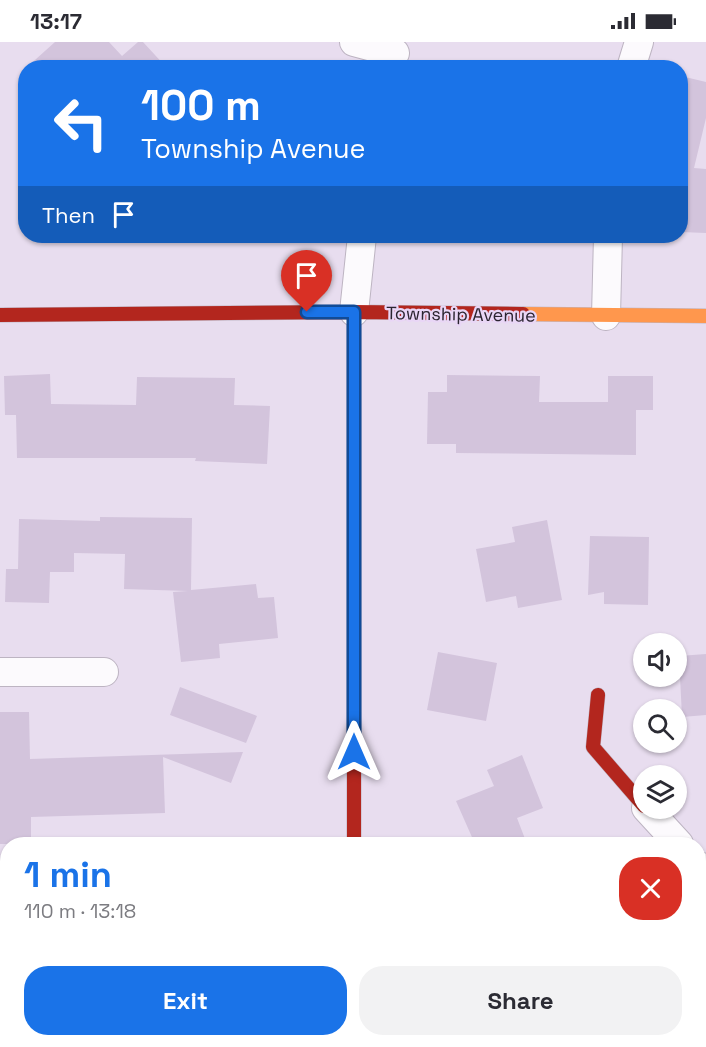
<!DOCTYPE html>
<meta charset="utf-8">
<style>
:root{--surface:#fff;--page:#f2f2f3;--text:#2b2b33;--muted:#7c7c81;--accent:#1a73e8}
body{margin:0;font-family:"Space Grotesk",sans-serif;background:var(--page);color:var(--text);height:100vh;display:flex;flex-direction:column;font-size:22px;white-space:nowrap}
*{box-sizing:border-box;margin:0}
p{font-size:20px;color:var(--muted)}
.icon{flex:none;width:33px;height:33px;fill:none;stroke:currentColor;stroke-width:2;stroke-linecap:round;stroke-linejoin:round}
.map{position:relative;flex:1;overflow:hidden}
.side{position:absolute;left:0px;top:795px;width:706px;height:210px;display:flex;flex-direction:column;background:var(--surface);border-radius:24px 24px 0 0;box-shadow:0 2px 4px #0004}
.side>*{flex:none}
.top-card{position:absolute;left:18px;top:18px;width:670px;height:183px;border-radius:24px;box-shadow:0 2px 4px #0004;background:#1a73e8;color:#fff;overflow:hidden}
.fabs{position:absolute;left:633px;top:591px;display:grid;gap:12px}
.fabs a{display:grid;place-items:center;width:54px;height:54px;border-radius:50%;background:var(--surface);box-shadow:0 2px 4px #0004;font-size:30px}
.pin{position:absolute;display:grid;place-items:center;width:51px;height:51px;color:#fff;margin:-62px -26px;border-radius:50% 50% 50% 0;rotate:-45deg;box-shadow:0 0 6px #0007}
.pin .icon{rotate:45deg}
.me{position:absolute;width:66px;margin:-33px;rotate:0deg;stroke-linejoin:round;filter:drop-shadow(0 0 4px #0008)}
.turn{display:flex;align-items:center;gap:21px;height:126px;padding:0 24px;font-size:27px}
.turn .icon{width:78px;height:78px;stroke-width:2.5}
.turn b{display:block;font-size:42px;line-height:51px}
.then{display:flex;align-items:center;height:57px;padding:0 24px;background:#0003;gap:12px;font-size:22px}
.round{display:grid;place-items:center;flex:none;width:63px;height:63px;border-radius:24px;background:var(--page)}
.headline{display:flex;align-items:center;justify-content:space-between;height:102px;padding:0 24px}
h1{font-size:36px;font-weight:700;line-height:45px;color:var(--accent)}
.cta{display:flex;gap:12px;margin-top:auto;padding:12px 24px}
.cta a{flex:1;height:69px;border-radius:24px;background:var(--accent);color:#fff;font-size:24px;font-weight:700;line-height:69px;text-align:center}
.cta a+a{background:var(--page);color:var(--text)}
.status{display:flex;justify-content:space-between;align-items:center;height:42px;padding:0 30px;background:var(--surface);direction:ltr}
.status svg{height:16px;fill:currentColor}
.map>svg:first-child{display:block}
</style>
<div class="status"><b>13:17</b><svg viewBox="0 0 49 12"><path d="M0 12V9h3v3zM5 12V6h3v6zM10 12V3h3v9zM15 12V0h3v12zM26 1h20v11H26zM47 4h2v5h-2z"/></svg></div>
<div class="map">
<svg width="706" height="1005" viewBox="0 0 706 1005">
<rect width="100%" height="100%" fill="#e8ddef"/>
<path fill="#d3c4dc" d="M 55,0 L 109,0 L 122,14 L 138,0 L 143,0 L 167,26 L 26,26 Z
M 681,34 L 706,40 L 706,76 L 694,126 L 706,127 L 706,191 L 681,190 Z
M 50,332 L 51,362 L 136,363 L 137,335 L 235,336 L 234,363 L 270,364 L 267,422 L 195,419 L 196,416 L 17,416 L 16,373 L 5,373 L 4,334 Z
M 447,333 L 540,334 L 539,360 L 608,360 L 608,334 L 653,334 L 653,368 L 636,368 L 636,413 L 456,411 L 456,402 L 427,402 L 428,350 L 447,350 Z
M 100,475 L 192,476 L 191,548 L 256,542 L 258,556 L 274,555 L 278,596 L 219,602 L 220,616 L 181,620 L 173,550 L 188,549 L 124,547 L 125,512 L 74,511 L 74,530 L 50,530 L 49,561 L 5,560 L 6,527 L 18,527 L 19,477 L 100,479 Z
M 547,478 L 562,558 L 518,566 L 516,554 L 486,560 L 476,507 L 515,500 L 512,485 Z
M 590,494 L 649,495 L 648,563 L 604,562 L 604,550 L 588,553 Z
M 438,610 L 497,621 L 486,679 L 427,668 Z
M 706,612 L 706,673 L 682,675 L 679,614 Z
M 180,645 L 257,674 L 246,701 L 170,673 Z
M 0,670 L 29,670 L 30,717 L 243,710 L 231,741 L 163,715 L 165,771 L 31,775 L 31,802 L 0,802 Z
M 522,713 L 543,766 L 517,776 L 527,802 L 475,802 L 456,759 L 494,744 L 487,728 Z"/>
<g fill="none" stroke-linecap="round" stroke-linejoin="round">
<defs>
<path id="street" d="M 354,0 L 395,11
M 631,26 L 639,0
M 354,270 L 362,194
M 606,274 L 608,194
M 0,630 L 104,630
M 646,766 L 679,802
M 699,824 L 706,832
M 699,919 L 706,911
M 0,982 L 8,982
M 641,1005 L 645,998"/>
<path id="slow" d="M 523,272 L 706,274
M 353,998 L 353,1005"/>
<path id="jam" d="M 354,270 L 354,802
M 0,273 L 354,270 L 523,272
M 598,653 L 593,705 L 644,764"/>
</defs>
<use href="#street" stroke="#bdb4c2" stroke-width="30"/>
<use href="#slow" stroke="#bdb4c2" stroke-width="15"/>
<use href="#jam" stroke="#bdb4c2" stroke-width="15"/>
<use href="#street" stroke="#fcfafd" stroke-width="28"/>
<use href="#slow" stroke="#ff974d" stroke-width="14"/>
<use href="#jam" stroke="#b3261e" stroke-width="14"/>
</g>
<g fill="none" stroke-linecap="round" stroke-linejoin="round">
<defs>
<path id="route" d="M 307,270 L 354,270 L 354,710"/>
</defs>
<use href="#route" stroke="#114b97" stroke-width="15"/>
<use href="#route" stroke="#1a73e8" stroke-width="10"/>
</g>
<g text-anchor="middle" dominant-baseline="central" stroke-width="4.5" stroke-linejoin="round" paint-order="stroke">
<g font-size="18" fill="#2b2430" stroke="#e9d6f6">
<text transform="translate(461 272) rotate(1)">Township Avenue</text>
</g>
</g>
</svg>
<div class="fabs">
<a><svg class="icon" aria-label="sound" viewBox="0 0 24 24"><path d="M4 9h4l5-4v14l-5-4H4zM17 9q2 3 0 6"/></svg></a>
<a><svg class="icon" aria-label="search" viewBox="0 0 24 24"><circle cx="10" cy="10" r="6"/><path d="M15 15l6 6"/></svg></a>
<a><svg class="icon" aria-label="layers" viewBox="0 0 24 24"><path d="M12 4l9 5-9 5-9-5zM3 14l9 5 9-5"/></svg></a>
</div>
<div class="pin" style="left:307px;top:270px;background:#d93025"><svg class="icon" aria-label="arrive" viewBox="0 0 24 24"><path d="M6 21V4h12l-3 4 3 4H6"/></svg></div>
<svg class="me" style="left:354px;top:710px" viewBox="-20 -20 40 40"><path d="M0-17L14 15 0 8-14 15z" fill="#1a73e8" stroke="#fff" stroke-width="4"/></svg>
<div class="top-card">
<div class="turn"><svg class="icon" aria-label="left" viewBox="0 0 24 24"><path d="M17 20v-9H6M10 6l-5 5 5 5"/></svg><div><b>100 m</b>Township Avenue</div></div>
<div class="then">Then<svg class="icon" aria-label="arrive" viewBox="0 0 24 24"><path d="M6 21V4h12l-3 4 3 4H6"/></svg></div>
</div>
<section class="side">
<div class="headline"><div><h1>1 min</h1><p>110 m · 13:18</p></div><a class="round" style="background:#d93025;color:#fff"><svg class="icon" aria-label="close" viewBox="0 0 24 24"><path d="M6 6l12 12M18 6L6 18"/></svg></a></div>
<div class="cta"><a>Exit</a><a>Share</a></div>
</section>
</div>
